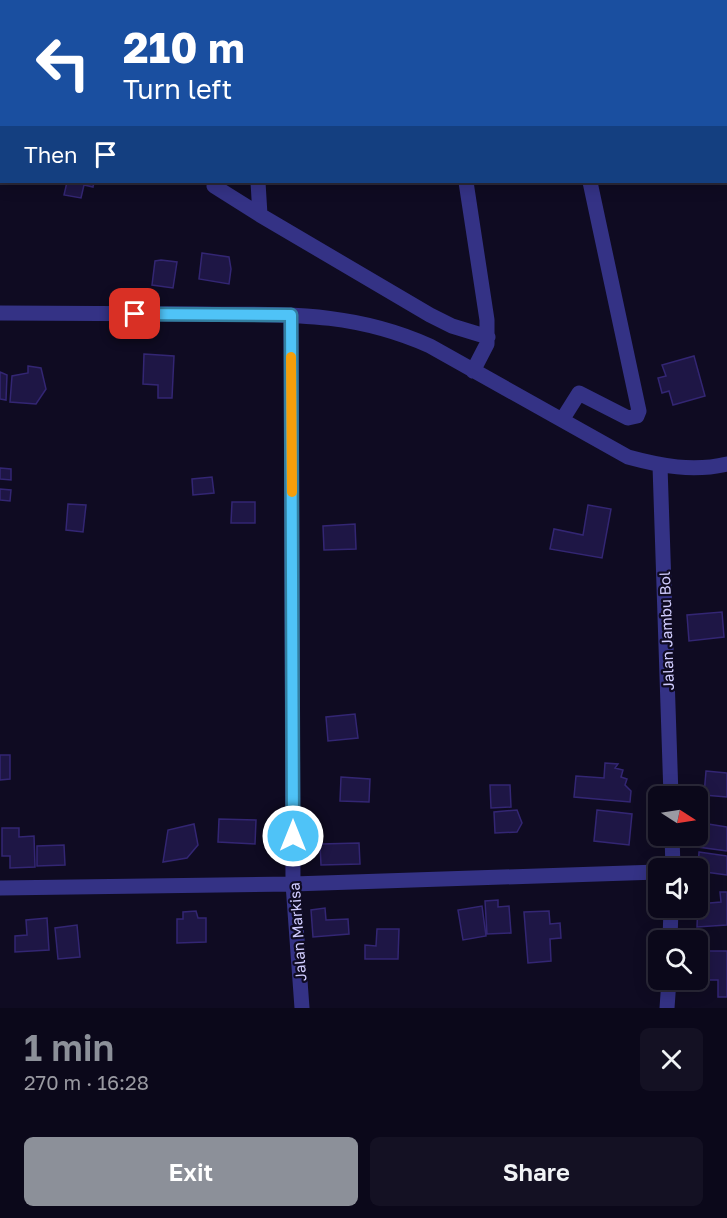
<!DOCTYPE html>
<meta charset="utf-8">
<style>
:root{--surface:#0b081a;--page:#141123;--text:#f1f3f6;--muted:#9a9aa2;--line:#2b2939;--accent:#8c9099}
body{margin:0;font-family:"Golos Text",sans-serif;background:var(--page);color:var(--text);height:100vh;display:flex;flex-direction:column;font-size:22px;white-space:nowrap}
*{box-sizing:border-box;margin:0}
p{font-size:20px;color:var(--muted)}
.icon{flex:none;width:33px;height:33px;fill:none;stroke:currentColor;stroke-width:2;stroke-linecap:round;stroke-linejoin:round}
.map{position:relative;height:1008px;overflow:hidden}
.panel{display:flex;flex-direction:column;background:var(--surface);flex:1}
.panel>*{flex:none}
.banner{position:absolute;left:0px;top:0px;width:728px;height:183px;box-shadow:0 3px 15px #0003,0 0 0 2px var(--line);background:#1a4fa0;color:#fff;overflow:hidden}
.needle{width:39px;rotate:102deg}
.fabs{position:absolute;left:648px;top:786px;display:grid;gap:12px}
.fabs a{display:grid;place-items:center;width:60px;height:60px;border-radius:9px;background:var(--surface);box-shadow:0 3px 15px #0003,0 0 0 2px var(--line);font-size:30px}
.pin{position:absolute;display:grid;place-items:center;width:51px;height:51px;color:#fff;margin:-26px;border-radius:12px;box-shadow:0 3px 9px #0006}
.me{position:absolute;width:66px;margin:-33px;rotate:0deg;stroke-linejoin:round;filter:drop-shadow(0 0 4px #0008)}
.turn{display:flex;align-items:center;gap:21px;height:126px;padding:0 24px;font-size:27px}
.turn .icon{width:78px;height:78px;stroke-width:2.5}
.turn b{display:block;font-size:42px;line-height:51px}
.then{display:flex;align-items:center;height:57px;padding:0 24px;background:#0003;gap:12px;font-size:22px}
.round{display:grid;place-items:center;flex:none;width:63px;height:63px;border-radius:9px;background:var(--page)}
.summary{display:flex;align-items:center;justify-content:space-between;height:102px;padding:0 24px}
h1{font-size:36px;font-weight:600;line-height:45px;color:var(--accent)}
.action{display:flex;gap:12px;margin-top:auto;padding:12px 24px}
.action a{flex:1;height:69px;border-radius:9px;background:var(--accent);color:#fff;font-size:24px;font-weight:600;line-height:69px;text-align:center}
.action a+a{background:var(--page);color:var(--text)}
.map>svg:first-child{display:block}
</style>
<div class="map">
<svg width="727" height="1008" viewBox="0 0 727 1008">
<rect width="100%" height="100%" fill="#0f0b22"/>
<path fill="#1e1645" stroke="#332673" stroke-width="1.5" d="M 67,182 L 94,182 L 93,187 L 84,185 L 81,198 L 64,195 Z
M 202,253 L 229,257 L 231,269 L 229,284 L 199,279 Z
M 161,260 L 177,262 L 173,288 L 152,285 L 155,261 Z
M 144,354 L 174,356 L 172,398 L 158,398 L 158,385 L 143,384 Z
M 694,356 L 705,396 L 673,405 L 669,391 L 662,393 L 658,378 L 666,376 L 662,365 Z
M 28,366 L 41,368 L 46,389 L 36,404 L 10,402 L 12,376 L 28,373 Z
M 0,372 L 7,375 L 6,400 L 0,399 Z
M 0,468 L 11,469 L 11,480 L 0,479 Z
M 212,477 L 214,493 L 193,495 L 192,479 Z
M 0,489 L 11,490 L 10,501 L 0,500 Z
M 232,502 L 255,502 L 255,523 L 231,523 Z
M 68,504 L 86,505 L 83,532 L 66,530 Z
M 588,505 L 611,509 L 602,558 L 550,549 L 554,529 L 583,535 Z
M 355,524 L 356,549 L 324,550 L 323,526 Z
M 722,612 L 724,637 L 689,641 L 687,615 Z
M 355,714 L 358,738 L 328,741 L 326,717 Z
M 0,755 L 10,755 L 10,779 L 0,780 Z
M 605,763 L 618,764 L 615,768 L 623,770 L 621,777 L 627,779 L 625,785 L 631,791 L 630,802 L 574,797 L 576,776 L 604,778 Z
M 706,771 L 727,773 L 727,797 L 704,795 Z
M 341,777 L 370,779 L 369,802 L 340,801 Z
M 490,785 L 510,785 L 511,807 L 491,808 Z
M 517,810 L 522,823 L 517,832 L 495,833 L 494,812 Z
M 597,810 L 632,814 L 629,845 L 594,841 Z
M 219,819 L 256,820 L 255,844 L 218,842 Z
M 702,823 L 727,827 L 727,851 L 698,847 Z
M 194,824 L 198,845 L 187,858 L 163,862 L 168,830 Z
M 2,828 L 19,828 L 19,837 L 34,836 L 35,867 L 10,868 L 10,856 L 2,856 Z
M 359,843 L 360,864 L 321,865 L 320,844 Z
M 64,845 L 65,865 L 37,866 L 37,846 Z
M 699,852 L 727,856 L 727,875 L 698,871 Z
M 720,892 L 727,892 L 727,925 L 697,927 L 698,904 L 721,902 Z
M 498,900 L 498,907 L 509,906 L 511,933 L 487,934 L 485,901 Z
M 482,906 L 486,936 L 463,940 L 458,910 Z
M 325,908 L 326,920 L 348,919 L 349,934 L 313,937 L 311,910 Z
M 196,911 L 198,918 L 206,918 L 206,942 L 177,943 L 177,919 L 183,919 L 183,912 Z
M 549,911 L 550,924 L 560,923 L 561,938 L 550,939 L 551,961 L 528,963 L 524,912 Z
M 47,918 L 49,950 L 15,952 L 15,936 L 27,935 L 26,920 Z
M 77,925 L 80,957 L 58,959 L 55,928 Z
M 377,929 L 399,929 L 398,959 L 365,959 L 365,945 L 376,946 Z
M 698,951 L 727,951 L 727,997 L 718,997 L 718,980 L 695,980 L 698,980 Z"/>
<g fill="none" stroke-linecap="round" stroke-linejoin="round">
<path stroke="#343285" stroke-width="15" d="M 430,0 L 430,2
M 726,94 L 727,93
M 258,182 L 260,215 L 430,315 L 452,326 L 488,337
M 466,182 L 487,320 L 487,344 L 473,371
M 214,186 L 260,215
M 0,313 C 66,313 131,314 197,314 C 282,315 350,310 430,346 L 628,457 C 661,466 693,472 727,464
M 291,315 L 293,884 L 302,1008
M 562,420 L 579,393 L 628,418 L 637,416 L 639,411 L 590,182
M 660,466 L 671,796
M 672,836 L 673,868
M 0,888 L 293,884 L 658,872
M 670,940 L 671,908
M 667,1008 L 669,980"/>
</g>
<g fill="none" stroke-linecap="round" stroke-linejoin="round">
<defs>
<path id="route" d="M 135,314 L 291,315 L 293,836"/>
</defs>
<use href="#route" stroke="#337fa1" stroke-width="15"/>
<use href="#route" stroke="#4fc3f7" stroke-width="10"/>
<path stroke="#f59e0b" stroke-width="10" d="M 291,357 L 292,492"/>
</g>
<g text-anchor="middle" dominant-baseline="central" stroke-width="4.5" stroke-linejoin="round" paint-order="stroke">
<g font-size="15" fill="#d1cdff" stroke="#0f0b22">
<text transform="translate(666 631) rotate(-92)">Jalan Jambu Bol</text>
<text transform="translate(297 932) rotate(-94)">Jalan Markisa</text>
</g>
</g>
</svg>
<div class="fabs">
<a><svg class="needle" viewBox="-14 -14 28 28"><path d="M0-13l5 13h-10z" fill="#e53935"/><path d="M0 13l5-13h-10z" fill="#9a9aa2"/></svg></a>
<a><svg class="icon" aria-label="sound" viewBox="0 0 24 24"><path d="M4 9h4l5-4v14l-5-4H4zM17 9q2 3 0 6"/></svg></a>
<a><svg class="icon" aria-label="search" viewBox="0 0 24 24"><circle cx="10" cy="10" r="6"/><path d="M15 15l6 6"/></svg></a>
</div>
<div class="pin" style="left:135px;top:314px;background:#d93025"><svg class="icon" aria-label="arrive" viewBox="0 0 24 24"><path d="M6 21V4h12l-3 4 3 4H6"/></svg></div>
<svg class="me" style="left:293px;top:836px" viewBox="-20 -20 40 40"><circle r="17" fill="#4fc3f7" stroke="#fff" stroke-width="3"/><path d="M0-11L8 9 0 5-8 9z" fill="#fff"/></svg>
<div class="banner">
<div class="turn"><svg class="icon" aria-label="left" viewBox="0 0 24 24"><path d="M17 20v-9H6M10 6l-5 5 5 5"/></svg><div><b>210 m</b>Turn left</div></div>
<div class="then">Then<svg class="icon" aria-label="arrive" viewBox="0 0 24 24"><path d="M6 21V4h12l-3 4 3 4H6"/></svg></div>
</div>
</div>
<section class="panel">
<div class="summary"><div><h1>1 min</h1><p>270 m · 16:28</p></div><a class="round"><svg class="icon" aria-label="close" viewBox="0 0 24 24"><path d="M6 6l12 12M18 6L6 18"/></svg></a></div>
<div class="action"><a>Exit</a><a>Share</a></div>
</section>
